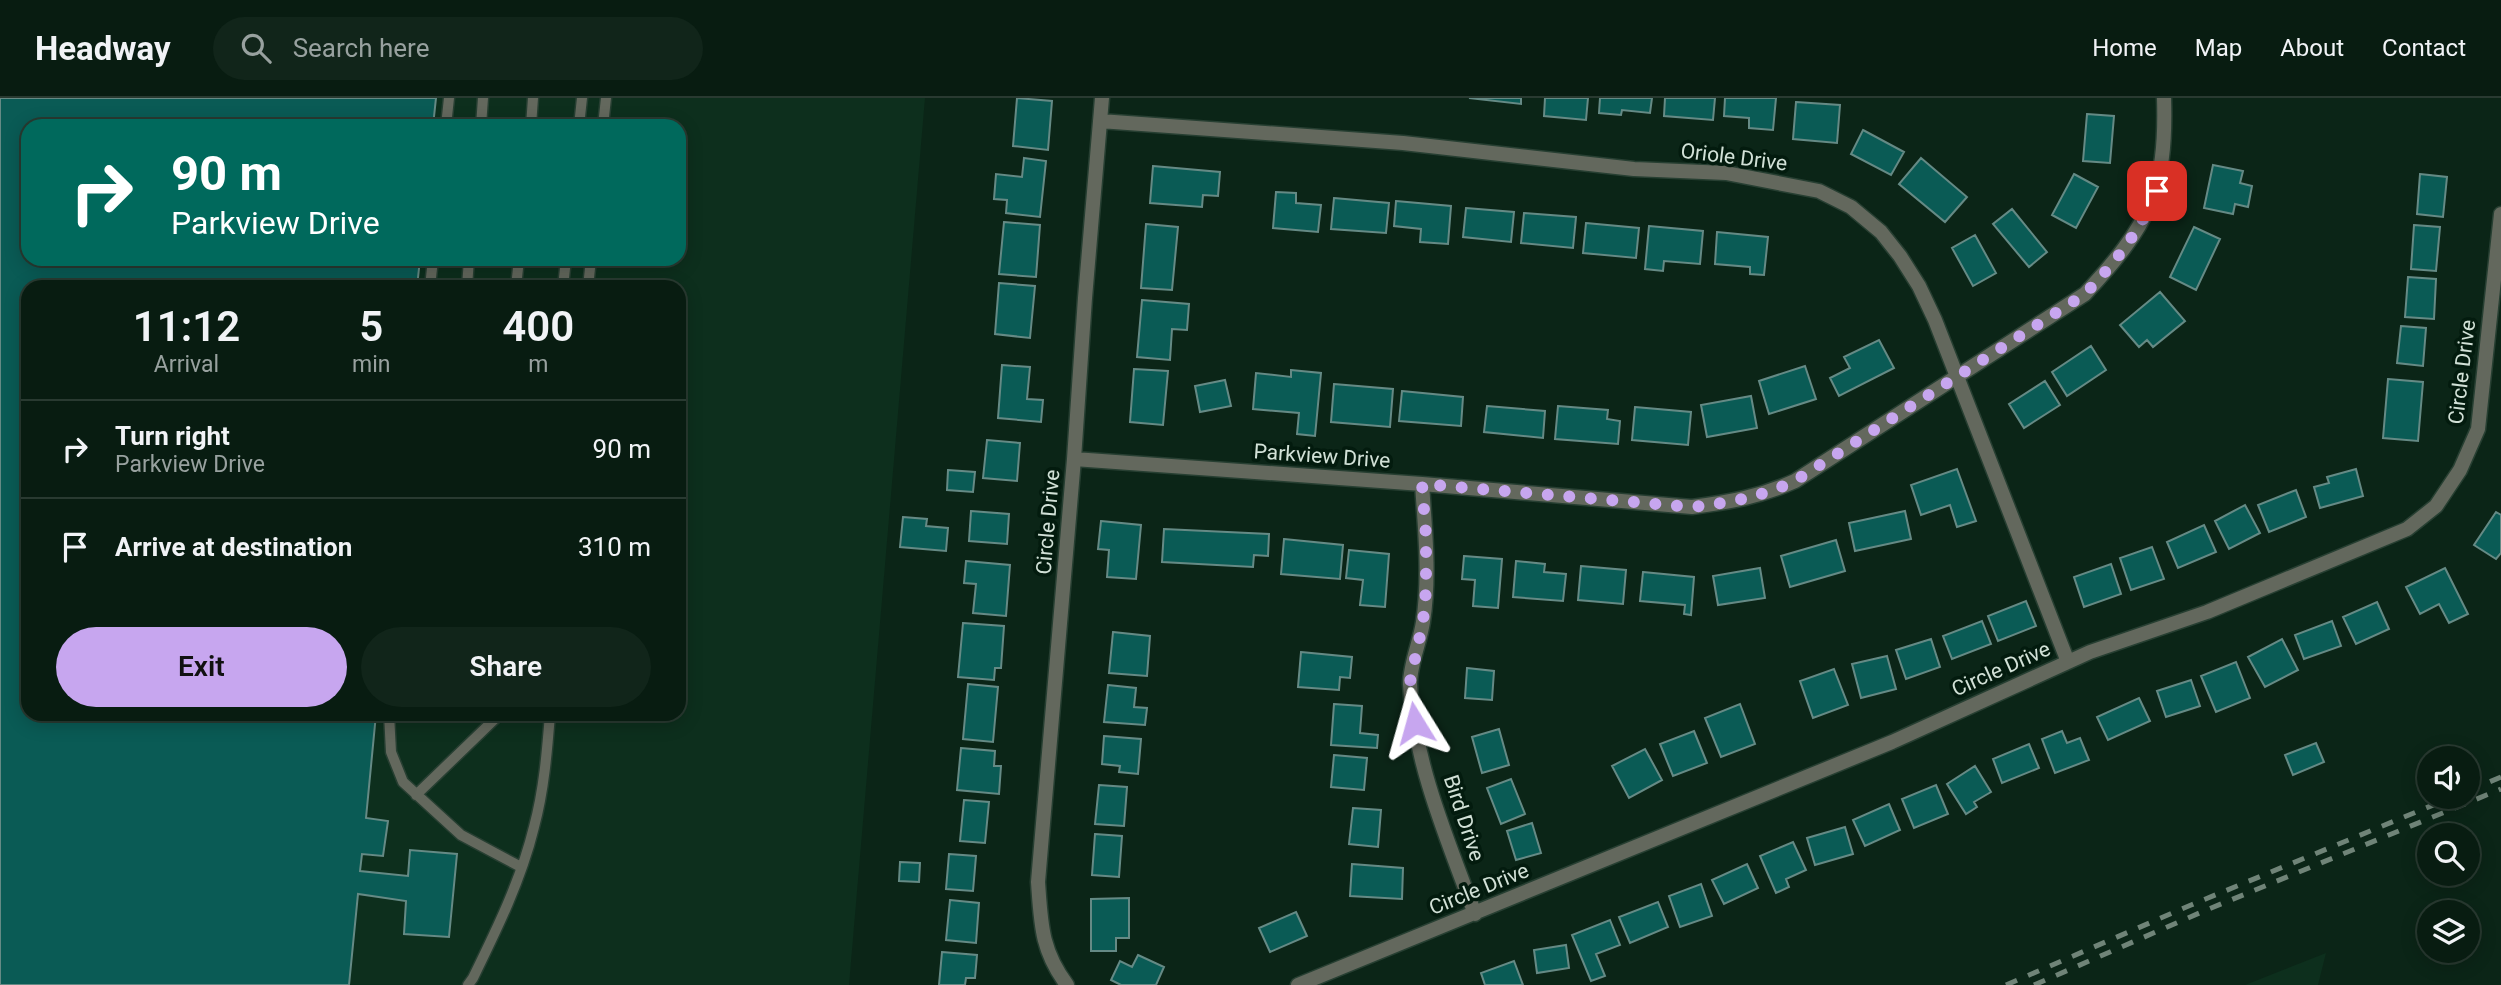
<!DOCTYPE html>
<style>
:root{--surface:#081c11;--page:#11251a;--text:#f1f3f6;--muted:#98a19f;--line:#293a31;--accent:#c7a6ef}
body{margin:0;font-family:Roboto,sans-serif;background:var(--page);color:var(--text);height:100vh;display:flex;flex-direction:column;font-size:26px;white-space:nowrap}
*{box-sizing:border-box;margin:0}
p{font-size:23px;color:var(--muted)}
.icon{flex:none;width:38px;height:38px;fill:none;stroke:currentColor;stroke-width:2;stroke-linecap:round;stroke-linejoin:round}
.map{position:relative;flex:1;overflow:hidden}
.panel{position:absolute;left:21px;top:182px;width:665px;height:441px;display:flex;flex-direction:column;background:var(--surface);border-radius:21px;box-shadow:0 4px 18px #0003,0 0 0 2px var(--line)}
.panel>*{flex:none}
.guide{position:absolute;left:21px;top:21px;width:665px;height:147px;border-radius:21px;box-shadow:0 4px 18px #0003,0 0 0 2px var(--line);background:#00695c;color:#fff;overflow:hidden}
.buttons{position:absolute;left:2417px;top:648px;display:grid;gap:14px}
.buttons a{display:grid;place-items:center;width:63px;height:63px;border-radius:50%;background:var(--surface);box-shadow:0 4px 18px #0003,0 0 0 2px var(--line);font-size:35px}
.pin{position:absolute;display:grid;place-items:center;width:60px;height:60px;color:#fff;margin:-30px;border-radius:14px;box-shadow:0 4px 10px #0006}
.me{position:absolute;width:77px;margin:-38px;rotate:352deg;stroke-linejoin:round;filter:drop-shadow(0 0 5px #0008)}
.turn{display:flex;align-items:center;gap:24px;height:147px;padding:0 35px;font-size:32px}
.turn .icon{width:91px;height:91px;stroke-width:2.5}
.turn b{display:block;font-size:49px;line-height:60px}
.eta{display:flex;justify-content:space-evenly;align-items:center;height:119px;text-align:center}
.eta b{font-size:42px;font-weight:600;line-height:49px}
.cta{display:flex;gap:14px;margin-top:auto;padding:14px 35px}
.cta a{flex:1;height:80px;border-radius:42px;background:var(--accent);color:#111;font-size:28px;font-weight:600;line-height:80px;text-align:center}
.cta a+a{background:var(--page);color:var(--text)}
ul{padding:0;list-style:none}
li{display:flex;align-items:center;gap:21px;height:98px;padding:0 35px;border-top:2px solid var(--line)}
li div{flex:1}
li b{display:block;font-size:26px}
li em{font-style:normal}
header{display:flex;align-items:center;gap:42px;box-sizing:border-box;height:98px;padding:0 35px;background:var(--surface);border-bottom:2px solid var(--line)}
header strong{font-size:33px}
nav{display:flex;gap:38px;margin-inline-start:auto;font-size:24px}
.search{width:490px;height:63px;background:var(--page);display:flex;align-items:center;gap:18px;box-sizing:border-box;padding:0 24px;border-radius:38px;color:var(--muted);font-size:26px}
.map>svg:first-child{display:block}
</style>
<header>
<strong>Headway</strong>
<div class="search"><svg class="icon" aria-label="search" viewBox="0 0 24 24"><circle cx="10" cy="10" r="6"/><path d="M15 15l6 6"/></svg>Search here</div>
<nav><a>Home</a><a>Map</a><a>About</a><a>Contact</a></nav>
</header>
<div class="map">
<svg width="2501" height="887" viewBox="0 0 2501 887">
<rect width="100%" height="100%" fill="#0b2517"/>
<path fill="#0d2f1d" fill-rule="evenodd" d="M 0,0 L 925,0 L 849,887 L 0,887 ZM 28,28 L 679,28 L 679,161 L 28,161 ZM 28,189 L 679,189 L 679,616 L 28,616 Z
M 2326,855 L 2318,887 L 2245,887 Z"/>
<path fill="#0a5b55" stroke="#658a85" stroke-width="2" d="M 0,0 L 436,0 L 433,28 L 28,28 L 28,161 L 420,161 L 417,189 L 28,189 L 28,616 L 376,616 L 366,720 L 388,723 L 383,758 L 362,756 L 360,773 L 408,778 L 410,752 L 457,756 L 449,839 L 404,836 L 406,803 L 358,796 L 349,887 L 0,887 Z
M 1017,0 L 1052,3 L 1048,52 L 1013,48 Z
M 1469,0 L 1521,0 L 1521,6 Z
M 1545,0 L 1588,0 L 1586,22 L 1544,18 Z
M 1600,0 L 1652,0 L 1650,15 L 1622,12 L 1621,17 L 1599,15 Z
M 1665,0 L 1715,0 L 1713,22 L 1664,18 Z
M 1725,0 L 1776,0 L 1773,32 L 1749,30 L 1749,20 L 1724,18 Z
M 1796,4 L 1840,7 L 1837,45 L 1793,41 Z
M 2087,16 L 2114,18 L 2110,65 L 2083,63 Z
M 1863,32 L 1904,54 L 1891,77 L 1851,56 Z
M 1024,60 L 1046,63 L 1040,119 L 1006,115 L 1007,102 L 994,101 L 996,76 L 1022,79 Z
M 1921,60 L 1967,99 L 1945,124 L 1899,86 Z
M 2213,67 L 2243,73 L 2240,85 L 2252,88 L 2248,109 L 2235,106 L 2233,116 L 2204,110 Z
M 1153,68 L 1220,74 L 1218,98 L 1203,97 L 1202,109 L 1150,105 Z
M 2074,76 L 2098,89 L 2076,130 L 2052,117 Z
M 2420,76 L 2447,79 L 2443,119 L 2417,116 Z
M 1276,94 L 1296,95 L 1296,105 L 1321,107 L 1318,134 L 1273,130 Z
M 1334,100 L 1389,105 L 1386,135 L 1331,131 Z
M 1396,103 L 1451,108 L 1448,146 L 1420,144 L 1421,131 L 1394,128 Z
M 1466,110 L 1514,114 L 1511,144 L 1463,139 Z
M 2012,111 L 2047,154 L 2029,169 L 1993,126 Z
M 1524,115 L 1576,119 L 1573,150 L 1521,145 Z
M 1004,124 L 1040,127 L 1036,179 L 999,176 Z
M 1586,125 L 1639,130 L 1636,160 L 1583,155 Z
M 1146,126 L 1178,129 L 1172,192 L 1141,190 Z
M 2414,127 L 2440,129 L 2436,173 L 2411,171 Z
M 1649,128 L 1703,133 L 1700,166 L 1664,163 L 1663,173 L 1645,171 Z
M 2194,129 L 2220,141 L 2196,192 L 2170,179 Z
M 1717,134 L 1768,139 L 1764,177 L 1750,176 L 1750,169 L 1715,166 Z
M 1975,137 L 1996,175 L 1973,188 L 1952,150 Z
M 2408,179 L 2436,181 L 2434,221 L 2405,219 Z
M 999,185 L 1035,188 L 1030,240 L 995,236 Z
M 2160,194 L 2185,223 L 2153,249 L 2147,242 L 2139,249 L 2120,227 Z
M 1142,202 L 1189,206 L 1187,232 L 1172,231 L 1170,262 L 1137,259 Z
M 2401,228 L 2426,230 L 2423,268 L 2397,265 Z
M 1879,242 L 1894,270 L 1839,298 L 1830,280 L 1850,270 L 1844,259 Z
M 2091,248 L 2106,272 L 2067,298 L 2052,274 Z
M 1002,267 L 1030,269 L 1027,301 L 1043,302 L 1041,324 L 998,320 Z
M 1805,268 L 1816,301 L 1769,316 L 1759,283 Z
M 1134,271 L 1168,273 L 1163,327 L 1130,324 Z
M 1291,272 L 1321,275 L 1315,338 L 1297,336 L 1299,315 L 1253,311 L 1256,275 L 1291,279 Z
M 2388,281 L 2423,284 L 2418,343 L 2383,340 Z
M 1225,282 L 1231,308 L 1200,314 L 1195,288 Z
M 2045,283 L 2060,307 L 2024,330 L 2009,306 Z
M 1334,286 L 1393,291 L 1390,329 L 1331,324 Z
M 1402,293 L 1463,299 L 1461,328 L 1399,323 Z
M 1751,298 L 1757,330 L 1707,339 L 1701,307 Z
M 1487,308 L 1545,313 L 1543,340 L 1484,334 Z
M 1558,308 L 1608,312 L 1607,321 L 1620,323 L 1618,346 L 1555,341 Z
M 1635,309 L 1691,314 L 1688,347 L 1632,342 Z
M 987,342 L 1020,345 L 1017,383 L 983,380 Z
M 1957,371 L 1976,423 L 1957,429 L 1950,407 L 1921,417 L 1911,387 Z
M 2356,371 L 2363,398 L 2320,410 L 2314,389 L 2329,385 L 2327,379 Z
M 948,372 L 975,374 L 973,394 L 947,392 Z
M 2296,392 L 2306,419 L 2269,434 L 2258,407 Z
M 2245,407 L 2260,435 L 2229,451 L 2215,423 Z
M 971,413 L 1009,416 L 1007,446 L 969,443 Z
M 1905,413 L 1911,441 L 1855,453 L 1849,425 Z
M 2496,414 L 2501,417 L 2501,455 L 2496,461 L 2474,447 Z
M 903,419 L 927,421 L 926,428 L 948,430 L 946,453 L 900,449 Z
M 1101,423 L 1141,427 L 1136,481 L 1107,479 L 1109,452 L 1098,451 Z
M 2204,427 L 2216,454 L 2178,470 L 2167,444 Z
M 1164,431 L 1269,436 L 1268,458 L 1254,457 L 1253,469 L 1162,464 Z
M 1284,441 L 1343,447 L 1340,481 L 1281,476 Z
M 1836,442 L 1845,473 L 1790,489 L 1781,458 Z
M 2152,449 L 2164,481 L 2131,492 L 2120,460 Z
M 1349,452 L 1389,456 L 1385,509 L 1360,507 L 1363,482 L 1346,480 Z
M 1464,458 L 1502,461 L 1498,510 L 1473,508 L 1475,482 L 1462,481 Z
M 966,463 L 1010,467 L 1006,518 L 973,515 L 976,486 L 964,485 Z
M 1516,463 L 1545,466 L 1544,474 L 1566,476 L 1563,503 L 1513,499 Z
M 2111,466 L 2121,496 L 2084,509 L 2074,479 Z
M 1581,468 L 1626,472 L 1623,506 L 1578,502 Z
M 1760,470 L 1765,500 L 1718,507 L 1713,478 Z
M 2445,470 L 2468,516 L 2449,525 L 2439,506 L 2420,516 L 2406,489 Z
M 1643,474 L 1694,479 L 1691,517 L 1684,516 L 1685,507 L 1640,503 Z
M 2026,503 L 2036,528 L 1998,543 L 1988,518 Z
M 2377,504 L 2389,531 L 2356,546 L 2343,519 Z
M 1982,523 L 1991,546 L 1952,561 L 1943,538 Z
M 2332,523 L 2341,548 L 2304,561 L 2295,537 Z
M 963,525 L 1004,528 L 1001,570 L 995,570 L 994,582 L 958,579 Z
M 1113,534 L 1150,538 L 1147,578 L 1109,575 Z
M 1931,541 L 1940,569 L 1906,581 L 1896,552 Z
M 2282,541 L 2298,572 L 2265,589 L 2248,559 Z
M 1301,554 L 1352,559 L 1350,580 L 1340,579 L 1339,592 L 1298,589 Z
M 1887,558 L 1896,591 L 1861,600 L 1852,566 Z
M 2236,564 L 2250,600 L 2216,614 L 2201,578 Z
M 1467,570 L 1494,573 L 1492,602 L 1465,600 Z
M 1834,571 L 1848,607 L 1813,620 L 1800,583 Z
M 2191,582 L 2200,608 L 2166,619 L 2157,593 Z
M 968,586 L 998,589 L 993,644 L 963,641 Z
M 1108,587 L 1136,590 L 1134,609 L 1147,610 L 1145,627 L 1104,624 Z
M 2139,600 L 2150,623 L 2108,642 L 2097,619 Z
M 1334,606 L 1362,608 L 1360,635 L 1378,637 L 1377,650 L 1331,647 Z
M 1740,606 L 1755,646 L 1721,659 L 1705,620 Z
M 1499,631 L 1509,667 L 1482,675 L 1472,639 Z
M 1694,633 L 1707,665 L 1673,678 L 1660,646 Z
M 2062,633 L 2067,645 L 2080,640 L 2089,662 L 2055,675 L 2042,641 Z
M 1104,638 L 1141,641 L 1138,676 L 1119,674 L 1120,668 L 1102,666 Z
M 2316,645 L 2324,664 L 2293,677 L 2285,657 Z
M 2029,646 L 2039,670 L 2002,685 L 1993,661 Z
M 961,650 L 995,653 L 994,668 L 1001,668 L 999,696 L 957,692 Z
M 1645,651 L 1662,682 L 1629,700 L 1612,668 Z
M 1334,657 L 1367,660 L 1364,692 L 1331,689 Z
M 1975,668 L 1991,694 L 1974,704 L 1977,709 L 1966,716 L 1947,686 Z
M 1511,681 L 1525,716 L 1501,726 L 1487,690 Z
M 1099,687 L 1127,689 L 1124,728 L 1095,726 Z
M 1936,687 L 1948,716 L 1914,730 L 1902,701 Z
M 964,702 L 989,704 L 985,745 L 960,743 Z
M 1889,706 L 1900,732 L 1865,748 L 1853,722 Z
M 1353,710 L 1381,712 L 1378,749 L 1349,746 Z
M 1532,725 L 1541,755 L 1516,762 L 1507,733 Z
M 1845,729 L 1853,756 L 1815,767 L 1807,740 Z
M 1095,736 L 1122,738 L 1119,779 L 1092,777 Z
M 1793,744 L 1806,772 L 1786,781 L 1789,789 L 1776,795 L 1760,758 Z
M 949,756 L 976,758 L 973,793 L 946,791 Z
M 900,764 L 920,765 L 919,784 L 899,783 Z
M 1352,766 L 1403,770 L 1402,801 L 1350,798 Z
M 1747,766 L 1758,790 L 1724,806 L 1712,782 Z
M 1701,786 L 1712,818 L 1680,829 L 1669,798 Z
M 1129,800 L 1129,840 L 1116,840 L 1116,853 L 1091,853 L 1091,801 Z
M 950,802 L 979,805 L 976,845 L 946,842 Z
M 1658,804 L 1668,829 L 1630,845 L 1619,819 Z
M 1296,814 L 1307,838 L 1270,854 L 1259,830 Z
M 1610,822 L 1620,847 L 1596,856 L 1605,878 L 1591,883 L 1572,837 Z
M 1566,847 L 1569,870 L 1537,875 L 1534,852 Z
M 942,854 L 977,857 L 975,880 L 966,880 L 965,887 L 939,887 Z
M 1138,857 L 1164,869 L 1156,887 L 1121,887 L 1111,882 L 1120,863 L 1132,869 Z
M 1514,863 L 1523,887 L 1485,887 L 1481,875 Z"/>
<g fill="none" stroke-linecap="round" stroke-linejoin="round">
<defs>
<path id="service" d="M 446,28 L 449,0
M 481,28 L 483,0
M 531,28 L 533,0
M 579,28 L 582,0
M 603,28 L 606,0
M 430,189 L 433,161
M 467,189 L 469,161
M 516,189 L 519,161
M 563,189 L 566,161
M 588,189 L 591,161
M 389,616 L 391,654 L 403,684 L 461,737 L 521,769
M 416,697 L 500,616
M 468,887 L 473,880 C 497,831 521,782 534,729 C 544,692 547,654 550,616"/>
<path id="minor" d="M 1100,23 L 1403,45 L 1634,71 L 1726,75 L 1819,93 L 1851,109 L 1881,134 L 1900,158 L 1919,188 L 1935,222 L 2068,564
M 1074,361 L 1422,386 L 1692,409 C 1730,404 1759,399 1795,383 L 2085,196 C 2148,128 2167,94 2164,0
M 1422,386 C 1425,431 1430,479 1423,524 C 1420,544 1410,566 1410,586 C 1413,662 1449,746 1475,816
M 1067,887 C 1041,852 1041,826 1038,784 L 1074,361 L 1085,200 L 1102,0
M 1298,887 L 1892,644 L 2090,554 L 2207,514 L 2407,431 L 2436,408 L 2460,372 L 2478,331 L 2501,116"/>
</defs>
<use href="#service" stroke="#273f32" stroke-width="13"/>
<use href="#minor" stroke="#273f32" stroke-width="17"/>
<use href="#service" stroke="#63685d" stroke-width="10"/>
<use href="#minor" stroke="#63685d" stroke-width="14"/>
<path stroke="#708478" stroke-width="5" stroke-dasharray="12 12" stroke-linecap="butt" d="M 2468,693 L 2501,679
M 2006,887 L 2191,807 L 2455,698
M 2034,887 L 2204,813 L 2501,691"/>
</g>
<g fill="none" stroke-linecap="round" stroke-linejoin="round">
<path stroke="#c7a6ef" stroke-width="12" stroke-dasharray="0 21.6" d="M 1415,625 L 1410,584 L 1423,524 L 1426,492 L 1426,438 L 1422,386 L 1692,409 C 1731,404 1758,400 1795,383 L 2085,196 C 2118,161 2137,137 2157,93"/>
</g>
<g text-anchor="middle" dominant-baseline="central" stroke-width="7" stroke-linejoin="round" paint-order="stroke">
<g font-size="21" fill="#d2e1d7" stroke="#031b0e">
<text transform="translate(1734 59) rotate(7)">Oriole Drive</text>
<text transform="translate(2462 274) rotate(-83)">Circle Drive</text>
<text transform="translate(1322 358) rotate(4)">Parkview Drive</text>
<text transform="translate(1048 424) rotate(-85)">Circle Drive</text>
<text transform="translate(2001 571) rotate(-24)">Circle Drive</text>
<text transform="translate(1464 720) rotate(72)">Bird Drive</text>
<text transform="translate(1479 791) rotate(-22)">Circle Drive</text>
</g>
</g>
</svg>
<div class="buttons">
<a><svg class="icon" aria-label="sound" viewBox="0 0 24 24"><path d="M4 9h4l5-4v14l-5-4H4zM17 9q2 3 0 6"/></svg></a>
<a><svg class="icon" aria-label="search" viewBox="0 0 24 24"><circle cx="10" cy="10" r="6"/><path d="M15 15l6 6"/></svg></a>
<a><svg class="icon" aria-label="layers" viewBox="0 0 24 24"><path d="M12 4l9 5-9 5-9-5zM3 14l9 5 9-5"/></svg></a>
</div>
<div class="pin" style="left:2157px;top:93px;background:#d93025"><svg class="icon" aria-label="arrive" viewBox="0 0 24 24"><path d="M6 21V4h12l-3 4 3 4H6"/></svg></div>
<svg class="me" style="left:1415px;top:625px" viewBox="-20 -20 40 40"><path d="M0-17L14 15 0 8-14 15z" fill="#c7a6ef" stroke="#fff" stroke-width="4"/></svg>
<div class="guide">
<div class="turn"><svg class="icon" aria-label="right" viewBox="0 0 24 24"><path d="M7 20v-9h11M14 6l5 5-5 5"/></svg><div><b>90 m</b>Parkview Drive</div></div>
</div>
<section class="panel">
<div class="eta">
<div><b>11:12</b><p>Arrival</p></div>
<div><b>5</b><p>min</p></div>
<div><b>400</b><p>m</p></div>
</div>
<ul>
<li><svg class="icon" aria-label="right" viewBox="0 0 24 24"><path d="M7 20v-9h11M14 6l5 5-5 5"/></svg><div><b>Turn right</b><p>Parkview Drive</p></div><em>90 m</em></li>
<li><svg class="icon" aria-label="arrive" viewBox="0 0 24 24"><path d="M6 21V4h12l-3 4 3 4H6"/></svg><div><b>Arrive at destination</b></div><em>310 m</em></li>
</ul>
<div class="cta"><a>Exit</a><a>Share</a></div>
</section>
</div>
